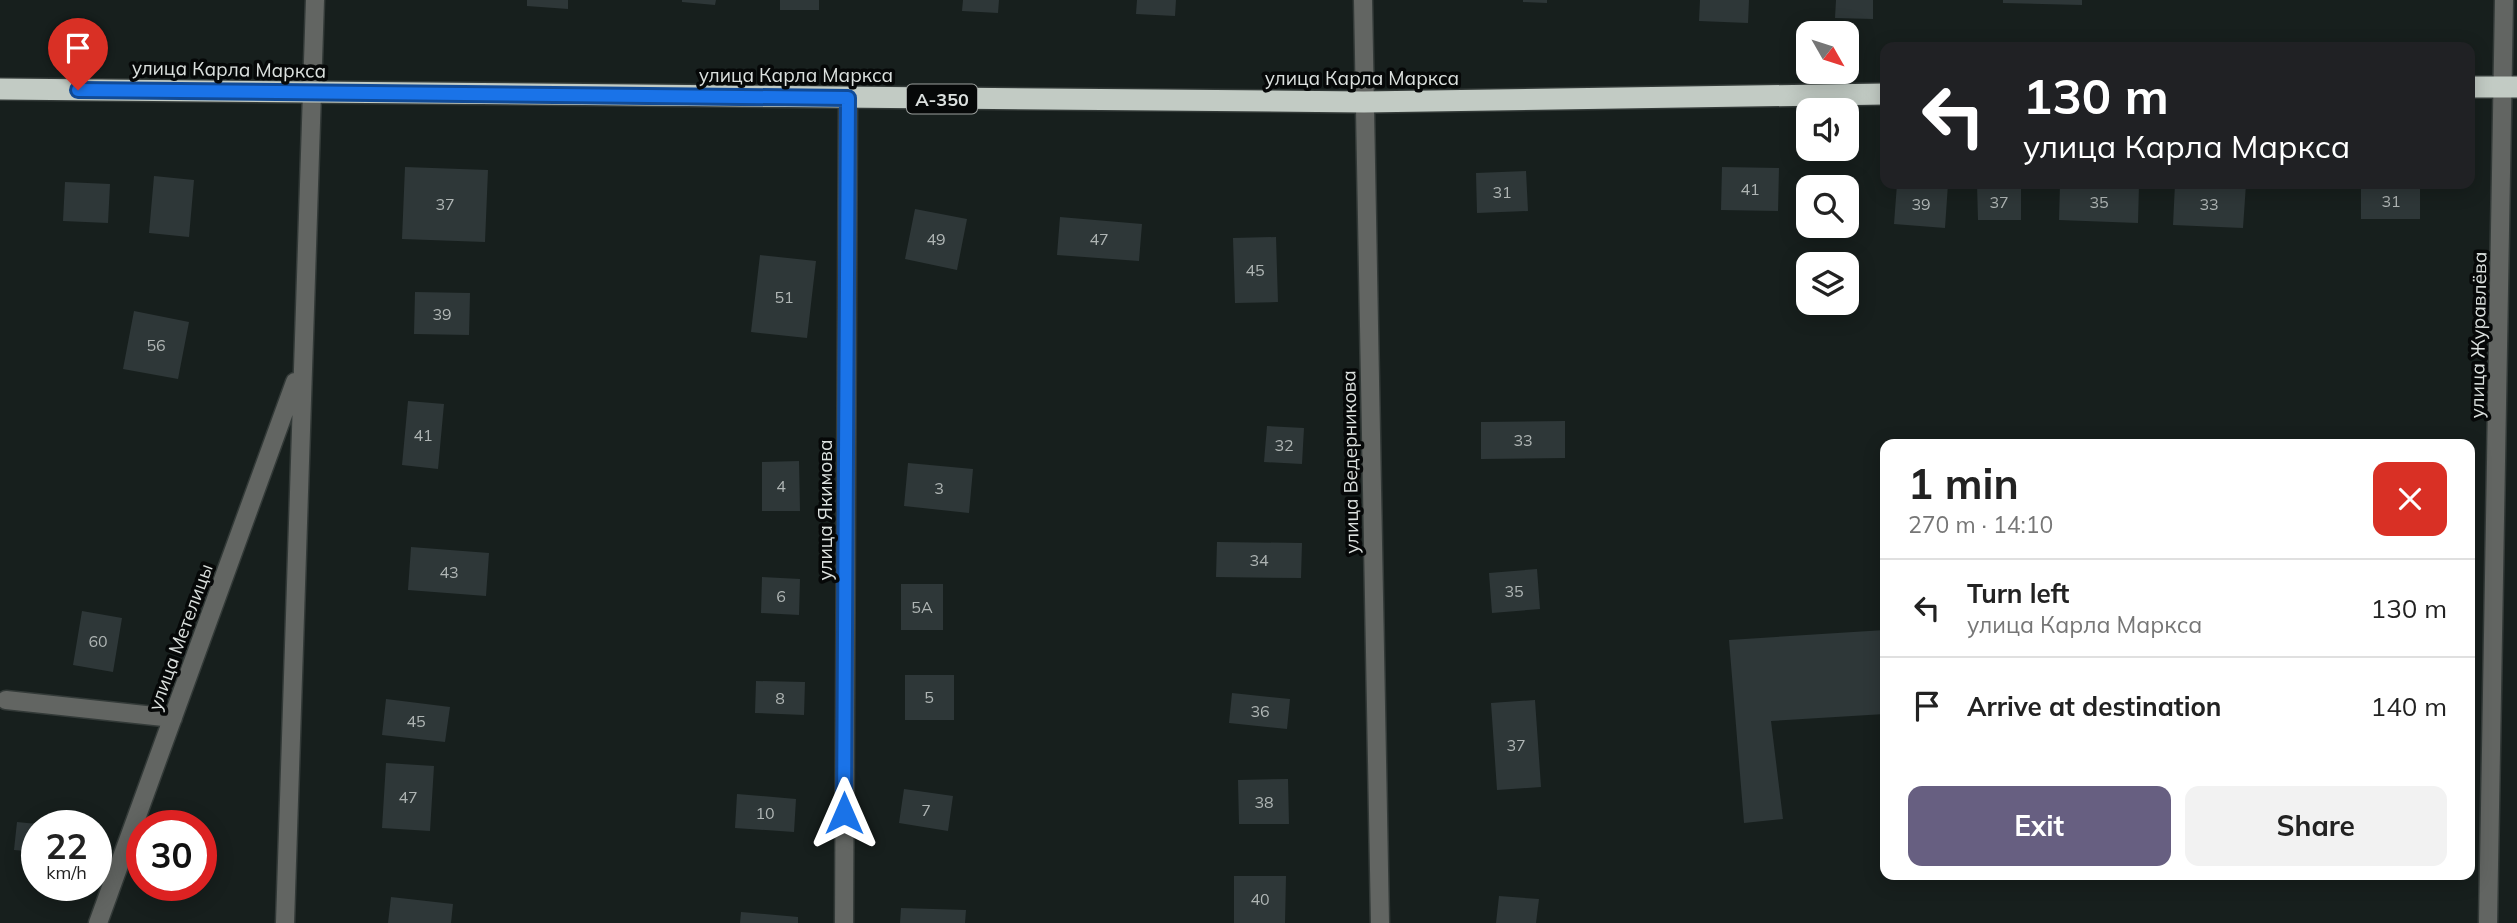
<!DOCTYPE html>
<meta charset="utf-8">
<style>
:root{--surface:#fff;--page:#f2f2f2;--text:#222;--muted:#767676;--line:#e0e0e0;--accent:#675f81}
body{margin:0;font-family:Mulish,sans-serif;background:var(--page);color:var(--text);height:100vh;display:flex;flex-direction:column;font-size:26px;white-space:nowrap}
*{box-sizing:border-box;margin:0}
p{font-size:23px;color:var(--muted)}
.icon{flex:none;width:38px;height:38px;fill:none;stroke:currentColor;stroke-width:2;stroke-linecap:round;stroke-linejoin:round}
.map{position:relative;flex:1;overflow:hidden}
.sheet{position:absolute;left:1880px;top:439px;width:595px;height:441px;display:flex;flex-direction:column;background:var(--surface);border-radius:14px;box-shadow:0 4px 18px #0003}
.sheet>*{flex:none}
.banner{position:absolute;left:1880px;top:42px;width:595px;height:147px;border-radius:14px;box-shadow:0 4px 18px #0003;background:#202124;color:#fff;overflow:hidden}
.needle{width:46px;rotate:129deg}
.tools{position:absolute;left:1796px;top:21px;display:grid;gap:14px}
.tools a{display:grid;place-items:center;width:63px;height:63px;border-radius:14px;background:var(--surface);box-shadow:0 4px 18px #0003;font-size:35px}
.speed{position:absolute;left:21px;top:810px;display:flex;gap:14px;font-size:35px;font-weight:700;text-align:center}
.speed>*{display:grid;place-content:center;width:91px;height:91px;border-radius:50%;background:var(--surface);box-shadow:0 4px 18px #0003;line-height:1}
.speed small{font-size:18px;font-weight:400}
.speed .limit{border:10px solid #d22;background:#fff;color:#111}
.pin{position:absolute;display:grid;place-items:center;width:60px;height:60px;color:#fff;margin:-72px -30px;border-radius:50% 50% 50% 0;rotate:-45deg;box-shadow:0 0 7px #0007}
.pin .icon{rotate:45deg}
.me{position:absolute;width:77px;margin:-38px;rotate:0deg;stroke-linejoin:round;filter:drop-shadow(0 0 5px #0008)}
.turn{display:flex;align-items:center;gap:24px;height:147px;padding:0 28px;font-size:32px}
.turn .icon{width:91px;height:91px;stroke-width:2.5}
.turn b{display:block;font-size:49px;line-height:60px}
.round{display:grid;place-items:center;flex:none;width:74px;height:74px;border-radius:14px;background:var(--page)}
.head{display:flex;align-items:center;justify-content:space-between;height:119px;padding:0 28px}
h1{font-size:42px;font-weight:700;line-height:52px}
.cta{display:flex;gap:14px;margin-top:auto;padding:14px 28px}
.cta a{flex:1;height:80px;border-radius:14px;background:var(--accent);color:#fff;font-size:28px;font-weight:700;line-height:80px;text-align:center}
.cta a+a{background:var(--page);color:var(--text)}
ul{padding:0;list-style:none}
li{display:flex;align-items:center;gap:21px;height:98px;padding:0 28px;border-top:2px solid var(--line)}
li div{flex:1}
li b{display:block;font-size:26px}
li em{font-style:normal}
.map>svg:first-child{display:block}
</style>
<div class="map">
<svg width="2517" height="923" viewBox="0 0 2517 923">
<rect width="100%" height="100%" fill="#171f1d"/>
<path fill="#2e3738" d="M 527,0 L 568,0 L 568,9 L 527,6 Z
M 682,0 L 716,0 L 715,5 L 682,2 Z
M 780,0 L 819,0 L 819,10 L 780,10 Z
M 963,0 L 999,0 L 998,13 L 962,11 Z
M 1137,0 L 1176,0 L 1175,16 L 1136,14 Z
M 1523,0 L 1547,0 L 1547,3 L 1523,2 Z
M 1700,0 L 1749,0 L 1748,23 L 1699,21 Z
M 1836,0 L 1873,0 L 1873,19 L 1835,18 Z
M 2003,0 L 2082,0 L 2082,5 L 2003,3 Z
M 405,167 L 488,170 L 485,242 L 402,239 Z
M 1722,167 L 1779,168 L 1778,211 L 1721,210 Z
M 1526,171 L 1528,211 L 1477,213 L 1476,173 Z
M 154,176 L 194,180 L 189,237 L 149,233 Z
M 65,182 L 110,184 L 108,223 L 63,221 Z
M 1897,184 L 1948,184 L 1945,228 L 1894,224 Z
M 1977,184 L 2021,184 L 2021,220 L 1978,220 Z
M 2060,184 L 2139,184 L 2138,223 L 2059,220 Z
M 2175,184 L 2246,184 L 2243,228 L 2173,225 Z
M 2361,184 L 2420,184 L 2420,219 L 2361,219 Z
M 915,209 L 967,219 L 957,270 L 905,259 Z
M 1060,217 L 1142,224 L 1139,261 L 1057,255 Z
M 1276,237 L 1278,302 L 1235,303 L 1233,238 Z
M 760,255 L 816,261 L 807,338 L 751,332 Z
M 415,292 L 470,293 L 469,335 L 414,334 Z
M 134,311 L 189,322 L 178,379 L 123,369 Z
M 408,401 L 444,404 L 438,469 L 402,465 Z
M 1565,421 L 1565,458 L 1481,459 L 1481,422 Z
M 1267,426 L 1304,428 L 1302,464 L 1264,462 Z
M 799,461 L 800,511 L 762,511 L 762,462 Z
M 908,463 L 973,469 L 969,513 L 904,506 Z
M 1217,542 L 1302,543 L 1301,578 L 1216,577 Z
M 411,547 L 489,553 L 486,596 L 408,590 Z
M 1537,569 L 1540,609 L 1492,613 L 1489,573 Z
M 762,577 L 800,579 L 799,615 L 761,613 Z
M 901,584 L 943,584 L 943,630 L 901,630 Z
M 82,611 L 122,618 L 113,672 L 73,665 Z
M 1885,630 L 1885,714 L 1771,721 L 1783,819 L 1744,823 L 1729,640 Z
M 905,675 L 954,675 L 954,720 L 905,720 Z
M 756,681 L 805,682 L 804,715 L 755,713 Z
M 1232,693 L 1290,699 L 1287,729 L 1229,723 Z
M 386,699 L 450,707 L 445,742 L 382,735 Z
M 1535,700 L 1541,787 L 1497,790 L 1491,703 Z
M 386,763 L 434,766 L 430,831 L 382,828 Z
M 1288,779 L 1289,824 L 1239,824 L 1238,780 Z
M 904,789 L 953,796 L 948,831 L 899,823 Z
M 737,794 L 796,799 L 794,832 L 735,828 Z
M 17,822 L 37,824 L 37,852 L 14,850 Z
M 1234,876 L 1286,876 L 1285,923 L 1234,923 Z
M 1499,896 L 1539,899 L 1536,923 L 1496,923 Z
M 391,897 L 453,904 L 451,923 L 388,923 Z
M 901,908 L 966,910 L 965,923 L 900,923 Z
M 741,912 L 798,917 L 798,923 L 740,923 Z"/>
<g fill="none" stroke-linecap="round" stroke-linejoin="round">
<defs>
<path id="minor" d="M 1363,0 L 1380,923
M 6,700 L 173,718
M 98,923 L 295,382
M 285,923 L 315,0
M 844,923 L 848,98
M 2488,923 L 2504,0"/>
<path id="highway" d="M 2469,87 L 2517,87
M 0,89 L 1364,102 L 1885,94"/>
</defs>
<use href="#minor" stroke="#333a38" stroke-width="21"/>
<use href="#highway" stroke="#333a38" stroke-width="24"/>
<use href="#minor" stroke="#626562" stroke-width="18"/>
<use href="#highway" stroke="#c2cbc4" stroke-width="21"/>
</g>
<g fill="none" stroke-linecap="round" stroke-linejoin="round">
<defs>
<path id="route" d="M 78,90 L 848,98 L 844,813"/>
</defs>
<use href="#route" stroke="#114b97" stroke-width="18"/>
<use href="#route" stroke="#1a73e8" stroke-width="12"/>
</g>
<g text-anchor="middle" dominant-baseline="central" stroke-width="7" stroke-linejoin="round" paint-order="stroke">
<g font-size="16" fill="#b0b6b5">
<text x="1750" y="189">41</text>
<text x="1502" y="192">31</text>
<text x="2391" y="201">31</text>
<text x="1999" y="202">37</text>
<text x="2099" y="202">35</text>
<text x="445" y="204">37</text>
<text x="1921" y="204">39</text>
<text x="2209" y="204">33</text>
<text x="936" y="239">49</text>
<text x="1099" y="239">47</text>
<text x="1255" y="270">45</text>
<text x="784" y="297">51</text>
<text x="442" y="314">39</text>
<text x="156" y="345">56</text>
<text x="423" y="435">41</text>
<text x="1523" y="440">33</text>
<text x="1284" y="445">32</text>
<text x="781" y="486">4</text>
<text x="939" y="488">3</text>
<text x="1259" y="560">34</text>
<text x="449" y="572">43</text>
<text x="1514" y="591">35</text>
<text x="781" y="596">6</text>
<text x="922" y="607">5А</text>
<text x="98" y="641">60</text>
<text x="929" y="697">5</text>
<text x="780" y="698">8</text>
<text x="1260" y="711">36</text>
<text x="416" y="721">45</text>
<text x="1516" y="745">37</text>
<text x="408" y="797">47</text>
<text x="1264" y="802">38</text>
<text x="926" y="810">7</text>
<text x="765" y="813">10</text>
<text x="1260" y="899">40</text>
</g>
<rect fill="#060808" stroke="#9ca09e" stroke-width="2" x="907" y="84.5" width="70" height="29" rx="5"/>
<g font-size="18" font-weight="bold" fill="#dce1df">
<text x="942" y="99">А-350</text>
</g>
<g font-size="19" fill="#dce1df" stroke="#060808">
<text transform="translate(229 69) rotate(1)">улица Карла Маркса</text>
<text x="796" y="75">улица Карла Маркса</text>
<text x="1362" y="78">улица Карла Маркса</text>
<text transform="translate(2478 335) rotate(-89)">улица Журавлёва</text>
<text transform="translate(1350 462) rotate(-91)">улица Ведерникова</text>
<text transform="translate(825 510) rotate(-90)">улица Якимова</text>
<text transform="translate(180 637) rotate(-70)">улица Метелицы</text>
</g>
</g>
</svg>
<div class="tools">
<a><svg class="needle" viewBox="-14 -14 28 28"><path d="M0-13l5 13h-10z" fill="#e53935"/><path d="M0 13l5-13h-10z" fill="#767676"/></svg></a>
<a><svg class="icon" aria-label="sound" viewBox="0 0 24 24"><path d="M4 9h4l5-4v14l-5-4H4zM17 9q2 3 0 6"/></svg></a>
<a><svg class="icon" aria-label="search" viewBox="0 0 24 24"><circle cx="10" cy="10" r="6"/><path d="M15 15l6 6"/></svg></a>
<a><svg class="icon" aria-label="layers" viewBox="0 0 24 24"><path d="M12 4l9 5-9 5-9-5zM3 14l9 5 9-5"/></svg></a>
</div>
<div class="speed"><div>22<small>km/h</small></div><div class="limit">30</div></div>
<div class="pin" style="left:78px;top:90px;background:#d93025"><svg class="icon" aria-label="arrive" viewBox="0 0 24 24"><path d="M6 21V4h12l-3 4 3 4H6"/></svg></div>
<svg class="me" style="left:844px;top:813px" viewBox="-20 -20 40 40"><path d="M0-17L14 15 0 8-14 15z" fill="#1a73e8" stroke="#fff" stroke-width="4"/></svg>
<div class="banner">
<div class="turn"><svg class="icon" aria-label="left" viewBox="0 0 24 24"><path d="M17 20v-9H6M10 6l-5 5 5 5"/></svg><div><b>130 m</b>улица Карла Маркса</div></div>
</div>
<section class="sheet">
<div class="head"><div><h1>1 min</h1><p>270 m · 14:10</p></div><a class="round" style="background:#d93025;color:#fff"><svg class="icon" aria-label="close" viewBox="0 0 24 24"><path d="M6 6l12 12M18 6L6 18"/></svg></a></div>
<ul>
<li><svg class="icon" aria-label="left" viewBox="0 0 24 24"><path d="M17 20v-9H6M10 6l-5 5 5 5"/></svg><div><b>Turn left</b><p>улица Карла Маркса</p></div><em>130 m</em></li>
<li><svg class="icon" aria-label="arrive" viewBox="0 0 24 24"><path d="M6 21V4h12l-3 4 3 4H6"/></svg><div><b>Arrive at destination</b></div><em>140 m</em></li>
</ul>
<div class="cta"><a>Exit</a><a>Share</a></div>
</section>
</div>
